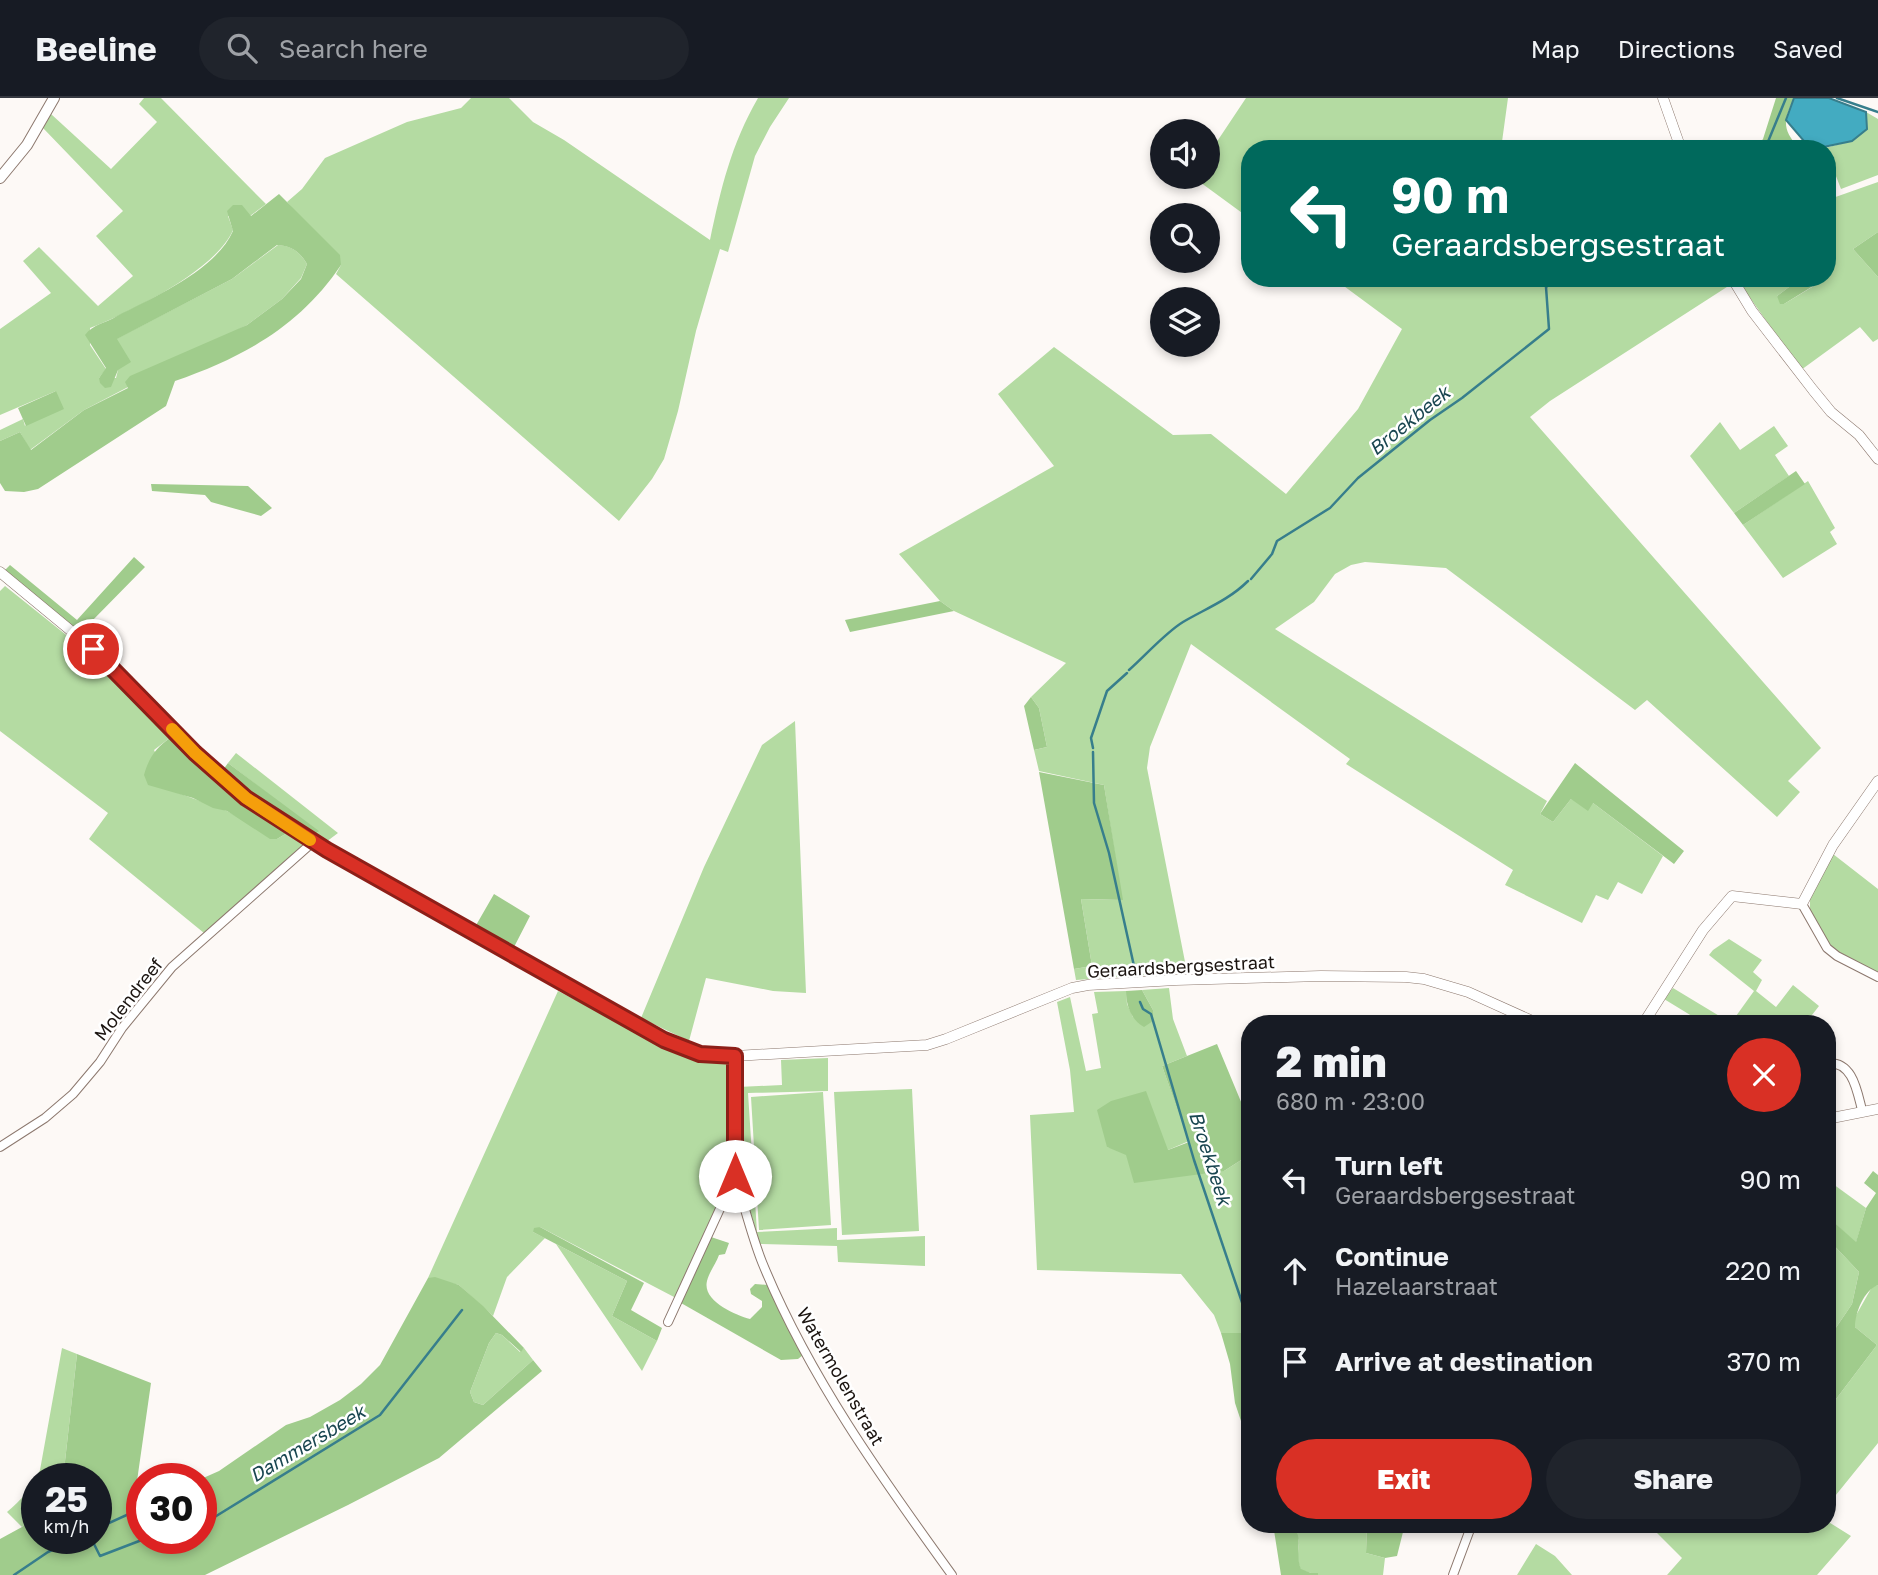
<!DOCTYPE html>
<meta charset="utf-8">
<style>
:root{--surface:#171b24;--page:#20242c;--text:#f1f3f6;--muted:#9ea1a6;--line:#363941;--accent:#d93025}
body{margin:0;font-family:"Golos Text",sans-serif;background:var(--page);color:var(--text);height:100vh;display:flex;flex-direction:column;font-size:26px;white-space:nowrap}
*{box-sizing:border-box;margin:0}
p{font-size:23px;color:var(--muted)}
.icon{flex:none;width:38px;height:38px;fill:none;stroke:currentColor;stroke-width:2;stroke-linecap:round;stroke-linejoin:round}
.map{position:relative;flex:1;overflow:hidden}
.panel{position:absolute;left:1241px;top:917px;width:595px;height:518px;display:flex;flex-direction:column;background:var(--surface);border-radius:28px;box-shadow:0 4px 10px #0003}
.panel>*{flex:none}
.guide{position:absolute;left:1241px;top:42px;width:595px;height:147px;border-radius:28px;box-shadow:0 4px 10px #0003;background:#00695c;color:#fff;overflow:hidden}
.controls{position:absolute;left:1150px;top:21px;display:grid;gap:14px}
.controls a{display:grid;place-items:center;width:70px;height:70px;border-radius:50%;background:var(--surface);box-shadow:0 4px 10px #0003;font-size:35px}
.speed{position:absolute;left:21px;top:1365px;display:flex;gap:14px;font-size:35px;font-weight:700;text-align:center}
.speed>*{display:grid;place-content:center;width:91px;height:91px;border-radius:50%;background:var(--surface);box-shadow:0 4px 10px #0003;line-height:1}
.speed small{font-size:18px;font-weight:400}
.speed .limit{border:10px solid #d22;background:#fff;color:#111}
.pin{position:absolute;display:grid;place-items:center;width:60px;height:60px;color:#fff;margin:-30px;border:4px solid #fff;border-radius:50%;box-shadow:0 2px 7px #0007}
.me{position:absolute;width:77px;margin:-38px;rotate:0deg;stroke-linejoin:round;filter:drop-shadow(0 0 5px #0008)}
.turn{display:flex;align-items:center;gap:24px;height:147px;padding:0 35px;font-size:32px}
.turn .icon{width:91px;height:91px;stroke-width:2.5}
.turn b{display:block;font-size:49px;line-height:60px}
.round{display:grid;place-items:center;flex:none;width:74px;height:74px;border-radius:37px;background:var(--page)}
.head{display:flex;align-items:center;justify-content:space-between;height:119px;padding:0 35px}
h1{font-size:42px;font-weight:800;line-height:52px}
.primary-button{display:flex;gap:14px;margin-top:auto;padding:14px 35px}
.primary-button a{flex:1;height:80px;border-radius:42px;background:var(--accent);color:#fff;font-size:28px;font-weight:800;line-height:80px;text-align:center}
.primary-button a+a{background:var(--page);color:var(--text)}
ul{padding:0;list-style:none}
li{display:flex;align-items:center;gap:21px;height:91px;padding:0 35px}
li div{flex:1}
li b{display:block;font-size:26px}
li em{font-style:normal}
header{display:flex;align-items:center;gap:42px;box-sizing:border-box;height:98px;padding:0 35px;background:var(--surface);border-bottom:2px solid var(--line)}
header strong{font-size:33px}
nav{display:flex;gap:38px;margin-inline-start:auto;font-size:24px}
.search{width:490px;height:63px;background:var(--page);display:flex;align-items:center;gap:18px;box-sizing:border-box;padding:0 24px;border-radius:38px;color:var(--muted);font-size:26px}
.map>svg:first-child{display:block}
</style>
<header>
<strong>Beeline</strong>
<div class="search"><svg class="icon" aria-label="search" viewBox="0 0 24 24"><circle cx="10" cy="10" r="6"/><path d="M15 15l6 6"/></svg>Search here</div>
<nav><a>Map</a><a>Directions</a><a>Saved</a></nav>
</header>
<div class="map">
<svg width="1878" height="1477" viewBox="0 0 1878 1477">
<rect width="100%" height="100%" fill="#fdf9f6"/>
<path fill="#b4dba2" d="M 144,0 L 161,0 L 266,106 L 250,118 L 228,118 L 233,132 C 216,172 131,214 90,230 L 90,247 L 106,271 L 99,280 L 116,280 L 118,272 L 116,241 L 232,181 L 278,147 C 292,148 300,154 307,166 L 301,180 L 282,201 L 247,227 L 84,312 L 30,352 L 20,334 L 0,343 L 0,332 L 23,321 L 25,328 L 56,293 L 0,317 L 0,231 L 51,195 L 23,163 L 39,149 L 98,208 L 133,178 L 96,138 L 123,113 L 43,30 L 51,16 L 111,71 L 157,24 L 139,6 Z
M 471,0 L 509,0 L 533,24 L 564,42 L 710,142 C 721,90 731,47 758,0 L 789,0 L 770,29 L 755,58 L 728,154 L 720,151 L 696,233 L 678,313 L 664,361 L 652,381 L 619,423 L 336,176 L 341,167 L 287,104 L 302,91 L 325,60 L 407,24 L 461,10 Z
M 1246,0 L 1508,0 L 1501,51 L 1250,51 L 1249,120 L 1193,79 L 1208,79 L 1208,57 Z
M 1866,14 L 1878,21 L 1878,77 L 1841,91 L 1834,73 L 1827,77 L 1827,51 L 1821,51 L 1852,43 L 1866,21 Z
M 1878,84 L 1878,134 L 1853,151 L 1878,179 L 1878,241 L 1873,244 L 1860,229 L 1801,272 L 1736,180 L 1801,180 L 1777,198 L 1784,206 L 1827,180 L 1830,176 L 1829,169 L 1827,168 L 1827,102 Z
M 1333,180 L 1541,180 L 1544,185 L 1552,180 L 1728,180 L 1730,187 L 1550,303 L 1530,319 L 1821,650 L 1788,683 L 1800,694 L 1777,719 L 1647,602 L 1635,612 L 1446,470 L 1365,464 L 1351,467 L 1335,476 L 1314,504 L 1275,531 L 1547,703 L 1540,716 L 1553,724 L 1571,701 L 1593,705 L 1663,758 L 1642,796 L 1618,784 L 1608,802 L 1596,797 L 1582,825 L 1505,787 L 1513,772 L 1346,666 L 1350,661 L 1191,546 L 1150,649 L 1147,670 L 1187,874 L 1076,882 L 1074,871 L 1092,868 L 1081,801 L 1122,802 L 1104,687 L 1039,673 L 1034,652 L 1047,649 L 1039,610 L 1031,599 L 1066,565 L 954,513 L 940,503 L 899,456 L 1054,368 L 998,296 L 1054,249 L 1173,337 L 1211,336 L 1286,396 L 1358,311 L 1402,231 Z
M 1720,324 L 1740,352 L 1774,328 L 1788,348 L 1775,357 L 1789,378 L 1734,415 L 1690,358 Z
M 1808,383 L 1835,430 L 1830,434 L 1837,446 L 1783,480 L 1743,427 Z
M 5,488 L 80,548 L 171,639 L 154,652 L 173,693 L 227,713 L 277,741 L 287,735 L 303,747 L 204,835 L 89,741 L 108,715 L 0,633 L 0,493 Z
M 795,623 L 806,895 L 773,893 L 706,880 L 689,943 L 641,920 L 704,769 L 762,647 Z
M 236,655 L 338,735 L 326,744 L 321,744 L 313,739 L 318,734 L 228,665 Z
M 1833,756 L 1878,791 L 1878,875 L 1833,851 L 1810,814 L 1810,801 Z
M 1729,841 L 1762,862 L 1753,874 L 1762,882 L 1756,893 L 1776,909 L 1793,887 L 1819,908 L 1805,926 L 1764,926 L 1755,920 L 1751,926 L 1705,926 L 1664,901 L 1673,890 L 1731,925 L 1754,893 L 1709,857 L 1713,852 Z
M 1169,890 L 1173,921 L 1187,958 L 1162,968 L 1189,1043 L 1168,1052 L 1107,1049 L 1224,1073 L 1249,1057 L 1249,1250 L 1246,1235 L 1221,1235 L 1214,1217 L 1181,1176 L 1037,1172 L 1030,1017 L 1074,1014 L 1070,972 L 1057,904 L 1070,899 L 1086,973 L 1101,970 L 1092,916 L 1098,915 L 1094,894 L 1126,893 L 1127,906 L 1133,919 L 1153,912 L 1142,892 Z
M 558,893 L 680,956 L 709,964 L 728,964 L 731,977 L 731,1078 L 676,1200 L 540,1129 L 533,1134 L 545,1140 L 507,1179 L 493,1218 L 459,1187 L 428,1180 Z
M 828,960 L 828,993 L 748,995 L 757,1134 L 837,1130 L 837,1142 L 925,1138 L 925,1168 L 838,1164 L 837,1148 L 760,1146 L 739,1076 L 738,989 L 782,987 L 781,962 Z
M 912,991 L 919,1133 L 842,1137 L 834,994 Z
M 823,994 L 831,1127 L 759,1132 L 751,999 Z
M 1833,1086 L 1866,1110 L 1856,1145 L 1827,1118 L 1827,1093 Z
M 1827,1140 L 1859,1174 L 1852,1206 L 1827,1243 Z
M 556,1146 L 627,1183 L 612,1218 L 657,1243 L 642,1273 Z
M 1878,1187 L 1878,1345 L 1827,1408 L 1827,1313 L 1877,1247 L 1855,1229 L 1855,1219 L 1872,1189 Z
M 496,1235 L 502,1237 L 520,1254 L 524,1250 L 533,1262 L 483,1307 L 474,1304 L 470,1294 L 489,1245 Z
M 62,1250 L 77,1256 L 63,1381 L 37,1381 L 37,1418 L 22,1429 L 7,1414 C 21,1402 32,1390 40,1372 Z
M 1827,1423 L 1851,1438 L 1817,1477 L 1667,1477 L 1682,1460 L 1648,1426 L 1827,1426 Z
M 1285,1426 L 1367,1426 L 1366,1455 L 1385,1460 L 1383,1477 L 1318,1477 L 1317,1475 L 1311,1475 L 1301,1472 C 1291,1449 1311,1446 1285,1426 Z
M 1536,1446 L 1555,1458 L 1572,1477 L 1517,1477 Z"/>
<path fill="#a0cc8c" d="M 1776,0 L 1794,0 C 1783,24 1782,30 1799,51 L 1755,51 L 1763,41 Z
M 279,96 L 340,157 L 341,167 C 300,228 244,259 175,283 L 166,308 L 38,391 L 24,394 L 5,393 L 0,385 L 0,343 L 20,334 L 31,352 L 84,312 L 128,290 L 125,284 L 130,278 L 247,227 L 282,201 L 301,181 L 307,166 C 300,154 292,148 277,147 L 232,181 L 117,241 L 131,264 L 118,272 L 111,289 L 105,290 L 100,285 L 99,280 L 106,270 L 85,237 C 93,226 106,225 117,218 C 154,199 216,172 233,133 L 227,113 L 233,107 L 242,107 L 251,118 Z
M 1878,134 L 1878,179 L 1853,151 Z
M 1801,180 L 1826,180 L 1784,206 L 1780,206 L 1777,198 Z
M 56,293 L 64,311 L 26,328 L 18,310 Z
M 1796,373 L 1805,386 L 1743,427 L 1734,415 Z
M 151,386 L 248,388 L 272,410 L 261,418 L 211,404 L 205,397 L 152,393 Z
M 134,459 L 145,469 L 89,526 L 122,557 L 114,564 L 5,472 L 10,467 L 77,522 Z
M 940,503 L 954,513 L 850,534 L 845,522 Z
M 1031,599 L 1039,610 L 1047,649 L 1034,652 L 1024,608 Z
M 171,639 L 232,695 L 287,735 L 277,741 L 270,741 L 227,713 L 213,710 L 193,700 L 148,687 L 144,677 C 149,659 156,650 171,639 Z
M 228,665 L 319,733 L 313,739 L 266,708 L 223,672 Z
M 1575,665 L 1684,753 L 1674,766 L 1593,705 L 1588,713 L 1571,701 L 1553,724 L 1540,716 Z
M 1039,674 L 1104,687 L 1123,802 L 1081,801 L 1092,868 L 1074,871 Z
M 494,796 L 530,818 L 513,851 L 475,829 Z
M 1142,892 L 1153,912 L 1153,923 L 1144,929 C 1131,922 1126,907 1126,893 Z
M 1217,946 L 1249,1023 L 1249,1057 L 1224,1073 L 1134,1085 L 1126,1057 L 1107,1049 L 1097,1012 L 1111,1003 L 1146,993 L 1168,1052 L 1189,1044 L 1162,968 Z
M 1873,1073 L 1878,1077 L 1878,1187 C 1864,1192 1855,1215 1855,1229 L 1877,1247 L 1827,1313 L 1827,1243 L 1852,1206 L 1859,1174 L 1827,1140 L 1827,1118 L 1856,1144 L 1866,1110 L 1876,1095 L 1864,1085 Z
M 540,1129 L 644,1185 L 631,1212 L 662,1230 L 657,1243 L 612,1218 L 627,1183 L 533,1134 L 534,1130 Z
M 711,1139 L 729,1145 L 725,1156 L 719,1157 C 716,1166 709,1174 707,1183 C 702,1203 735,1217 750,1221 L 762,1209 L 762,1203 L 751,1196 L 750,1191 L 755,1186 L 768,1187 L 803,1257 L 798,1261 L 781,1262 L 681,1205 Z
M 435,1179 L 459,1187 L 483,1208 L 524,1250 L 521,1254 L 502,1237 L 496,1235 L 489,1245 L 470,1294 L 474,1304 L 483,1307 L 533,1262 L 542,1273 L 439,1360 L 348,1407 L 205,1477 L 0,1477 L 0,1441 L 22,1429 L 37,1418 L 37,1440 L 96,1440 L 96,1381 L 63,1381 L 77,1256 L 151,1285 L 135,1397 L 142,1397 L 142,1440 L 201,1440 L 201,1381 L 219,1373 L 286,1327 L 310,1319 L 340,1302 L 361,1286 L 380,1267 L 428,1180 Z
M 1221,1235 L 1246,1235 L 1250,1250 L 1249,1347 L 1235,1305 L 1230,1266 Z
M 1273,1426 C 1313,1426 1292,1451 1301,1471 L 1311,1475 L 1318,1475 L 1318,1477 L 1281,1477 Z
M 1367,1426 L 1410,1426 L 1403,1434 L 1397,1458 L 1385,1460 L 1366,1455 Z"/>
<path fill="#43abc1" stroke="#377e8c" stroke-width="2" d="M 1794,0 L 1829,0 L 1866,14 L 1867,31 L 1852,43 L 1814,51 L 1809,49 L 1786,22 Z"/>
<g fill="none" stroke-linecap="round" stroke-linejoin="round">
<path stroke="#377e8c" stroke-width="2.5" d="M 1837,0 L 1878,14
M 1765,51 L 1786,0
M 1251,481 L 1272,456 L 1277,443 L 1330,410 L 1358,380 L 1430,322 L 1462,300 L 1549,231 L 1546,189 L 1560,180
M 1129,572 C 1145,558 1165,535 1183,524 C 1205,511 1229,502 1248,483
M 1093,650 L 1091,640 L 1107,593 L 1127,575
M 1093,654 L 1094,705 L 1109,755 L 1136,877
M 1140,904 L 1143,911 L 1151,916 L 1194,1062 L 1250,1228
M 201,1419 L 205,1422 L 213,1420 L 380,1317 L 462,1212
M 96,1431 L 142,1410
M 91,1440 L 100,1458 L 147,1440
M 14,1477 L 48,1454 L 77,1440"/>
<defs>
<path id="minor" d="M 1802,806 L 1827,850 L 1837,858 L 1878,879
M 1827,965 C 1853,963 1857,993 1862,1012
M 0,1049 L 45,1020 L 73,996 L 100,964 L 122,930 L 172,869 L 313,744
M 735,1078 C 744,1106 751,1136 762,1164 C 808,1277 881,1379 952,1477
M 668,1224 L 735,1078 L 735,958
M 1453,1477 L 1472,1426"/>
<path id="tertiary" d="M 1663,0 L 1681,51
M 1732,180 L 1752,213 L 1813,292 L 1831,314 L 1859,337 L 1878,361
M 0,474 L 93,551 L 195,655 L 246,700 L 327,752 L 665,942 C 688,953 709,957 735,958 L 927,947 L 946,941 L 1072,890 L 1088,887 L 1176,882 L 1321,878 L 1406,879 L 1424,881 L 1468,894 L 1539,926
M 1643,926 L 1703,832 L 1732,798 L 1802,806 L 1833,747 L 1878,683
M 1827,1021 L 1878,1011"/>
<path id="secondary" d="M 0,80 L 27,47 L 54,0"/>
</defs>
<use href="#minor" stroke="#8c786e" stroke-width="10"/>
<use href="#tertiary" stroke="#8c786e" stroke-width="11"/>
<use href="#secondary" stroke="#8c786e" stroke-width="12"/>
<use href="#minor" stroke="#fff" stroke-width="8"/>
<use href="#tertiary" stroke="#fff" stroke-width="10"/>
<use href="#secondary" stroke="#fff" stroke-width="10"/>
</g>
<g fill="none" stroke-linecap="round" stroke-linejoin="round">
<defs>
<path id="route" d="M 93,551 L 195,655 L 246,700 L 327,752 L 664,942 L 700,956 L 735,958 L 735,1078"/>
</defs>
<use href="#route" stroke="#8d1f18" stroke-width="18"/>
<use href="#route" stroke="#d93025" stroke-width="12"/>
<path stroke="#f59e0b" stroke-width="12" d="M 172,631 L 195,655 L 246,700 L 310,742"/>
</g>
<g text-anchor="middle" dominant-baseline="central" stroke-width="5" stroke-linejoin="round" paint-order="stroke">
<g font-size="18" fill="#1b1410" stroke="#fff">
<text transform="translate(1181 868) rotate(-3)">Geraardsbergsestraat</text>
<text transform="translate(128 901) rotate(-52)">Molendreef</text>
<text transform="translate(841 1278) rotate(60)">Watermolenstraat</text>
</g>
<g font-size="19" font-style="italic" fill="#194650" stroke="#fff">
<text transform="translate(1409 322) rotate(-39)">Broekbeek</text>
<text transform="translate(1211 1060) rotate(72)">Broekbeek</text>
<text transform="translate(307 1345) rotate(-31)">Dammersbeek</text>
</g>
</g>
</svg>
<div class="controls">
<a><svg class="icon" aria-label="sound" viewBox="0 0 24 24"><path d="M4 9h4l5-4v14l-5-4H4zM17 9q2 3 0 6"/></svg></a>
<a><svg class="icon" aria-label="search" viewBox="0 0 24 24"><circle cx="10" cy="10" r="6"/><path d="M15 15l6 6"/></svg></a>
<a><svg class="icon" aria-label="layers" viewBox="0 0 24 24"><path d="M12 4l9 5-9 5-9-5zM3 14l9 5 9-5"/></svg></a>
</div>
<div class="speed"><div>25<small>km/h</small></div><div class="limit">30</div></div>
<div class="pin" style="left:93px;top:551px;background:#d93025"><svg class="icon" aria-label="arrive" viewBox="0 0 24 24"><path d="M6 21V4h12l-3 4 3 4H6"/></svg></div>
<svg class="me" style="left:735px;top:1078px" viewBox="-20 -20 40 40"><circle r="19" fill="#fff"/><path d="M0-13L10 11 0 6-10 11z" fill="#d93025"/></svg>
<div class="guide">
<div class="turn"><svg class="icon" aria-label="left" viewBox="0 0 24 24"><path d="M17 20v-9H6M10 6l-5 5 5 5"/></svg><div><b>90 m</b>Geraardsbergsestraat</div></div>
</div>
<section class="panel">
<div class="head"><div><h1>2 min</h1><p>680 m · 23:00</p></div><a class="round" style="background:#d93025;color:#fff"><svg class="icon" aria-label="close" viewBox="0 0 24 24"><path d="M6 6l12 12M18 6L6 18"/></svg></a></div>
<ul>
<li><svg class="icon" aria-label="left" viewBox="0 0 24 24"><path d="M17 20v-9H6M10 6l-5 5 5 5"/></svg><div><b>Turn left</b><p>Geraardsbergsestraat</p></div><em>90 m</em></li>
<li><svg class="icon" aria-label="ahead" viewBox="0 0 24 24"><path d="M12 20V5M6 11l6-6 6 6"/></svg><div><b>Continue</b><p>Hazelaarstraat</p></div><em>220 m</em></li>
<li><svg class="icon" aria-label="arrive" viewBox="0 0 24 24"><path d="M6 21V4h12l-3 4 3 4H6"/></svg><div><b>Arrive at destination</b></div><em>370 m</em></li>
</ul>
<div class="primary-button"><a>Exit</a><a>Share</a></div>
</section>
</div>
